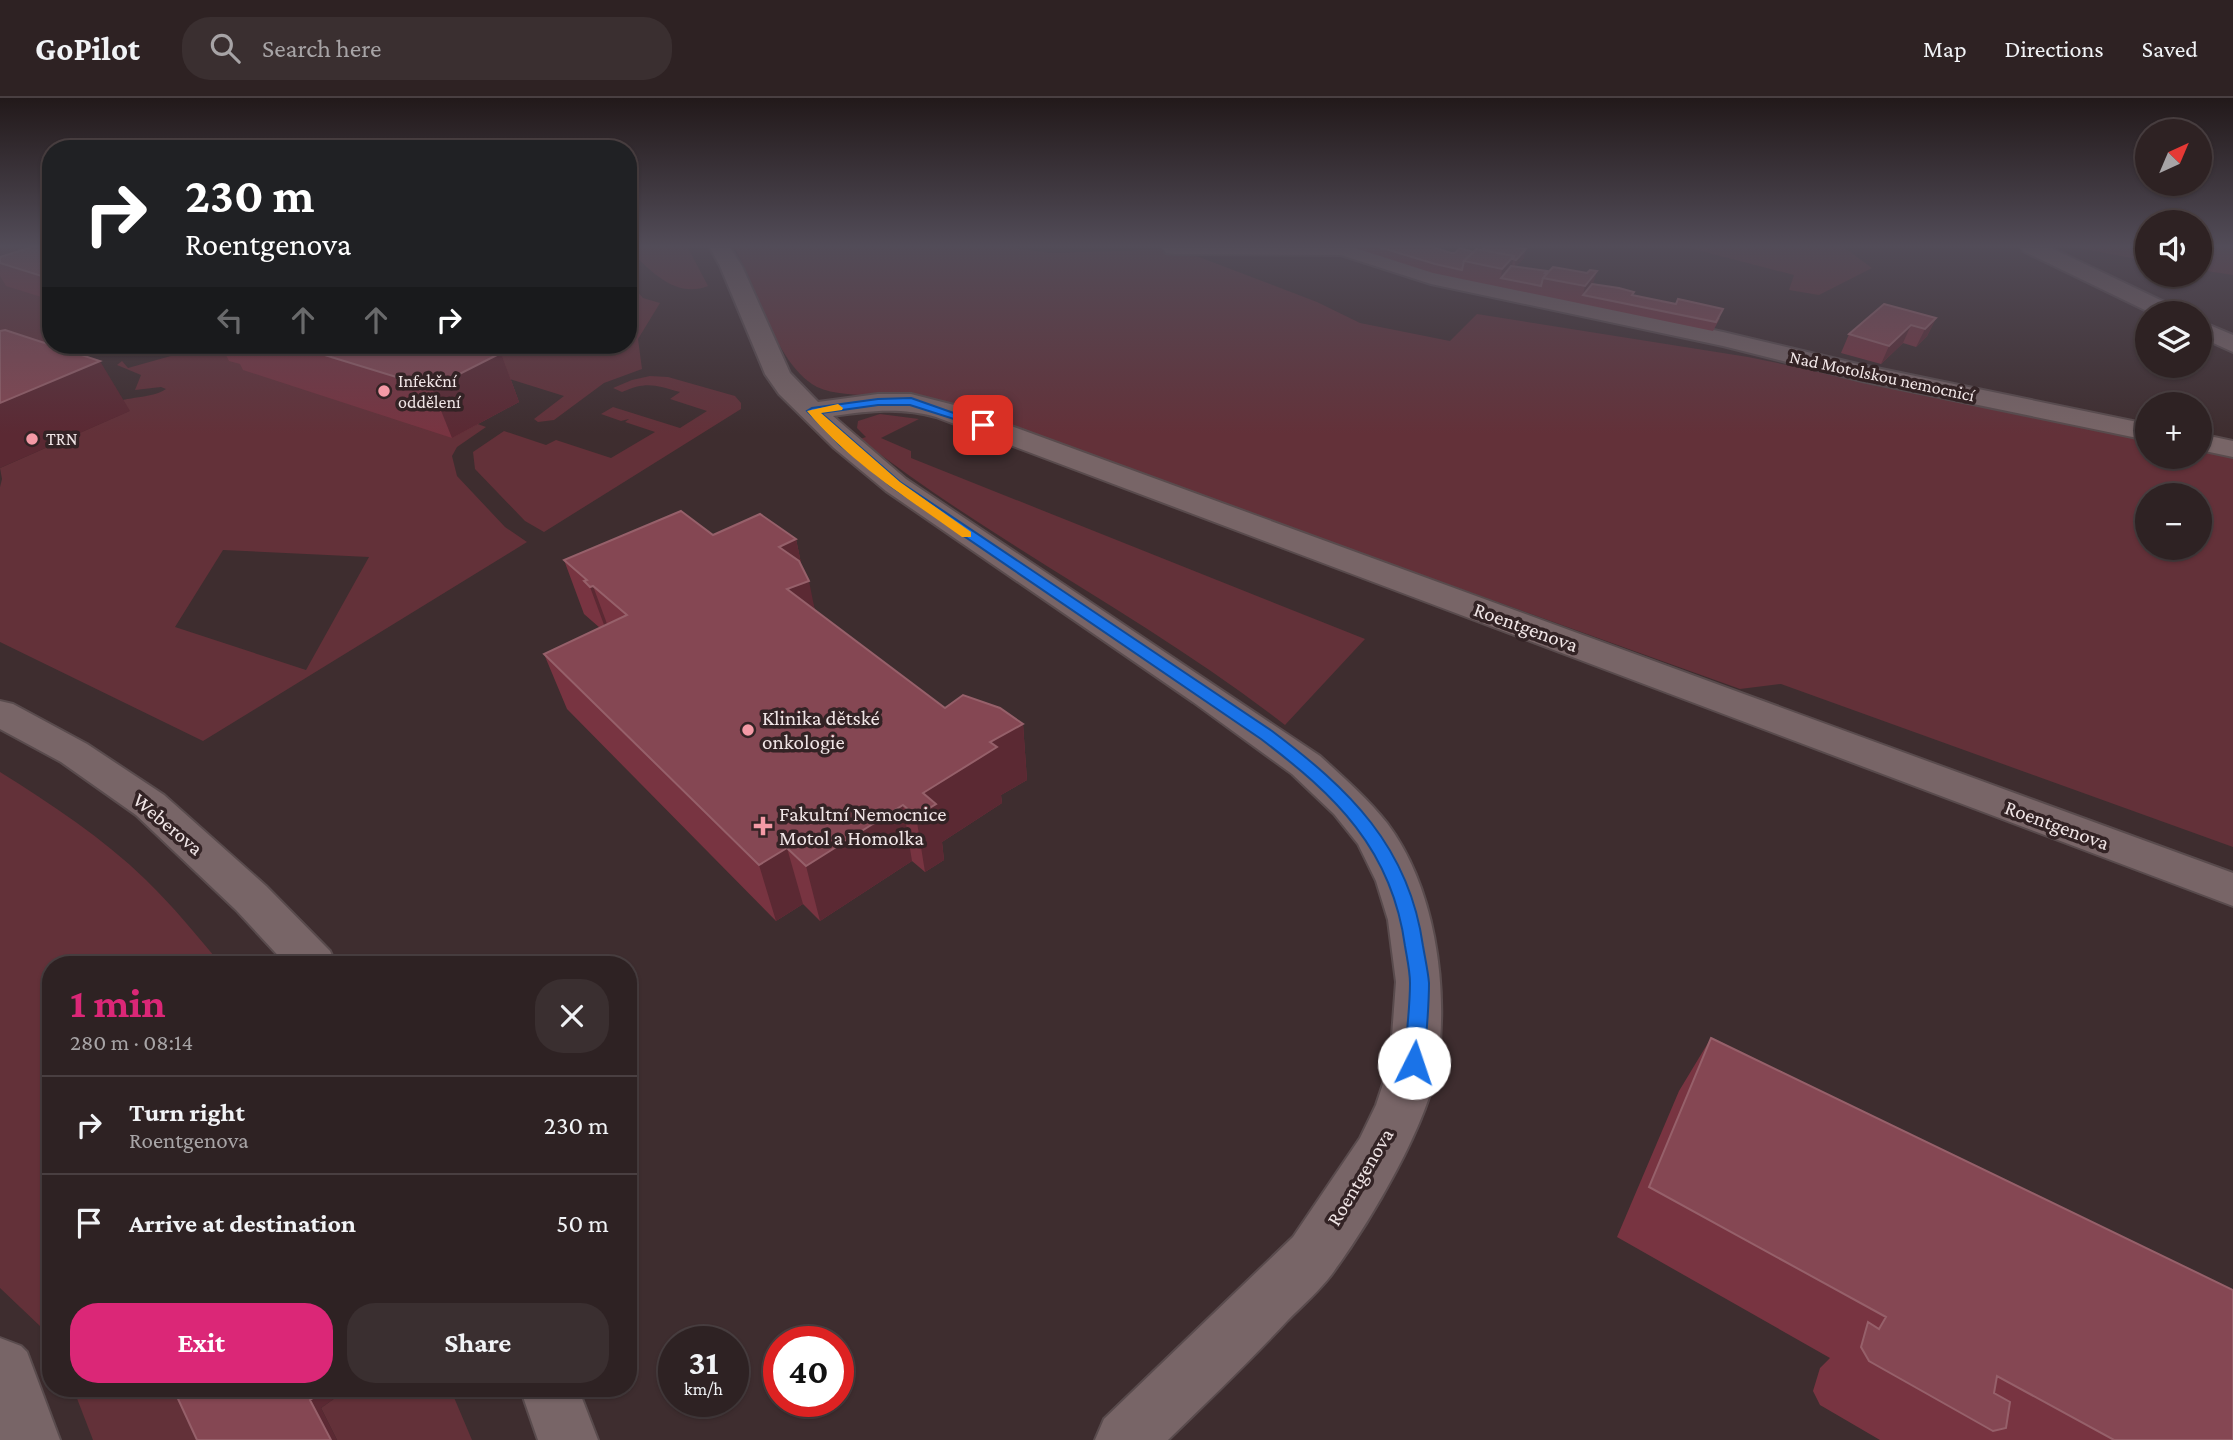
<!DOCTYPE html>
<meta charset="utf-8">
<style>
:root{--surface:#2e2223;--page:#3a2f30;--text:#f1f3f6;--muted:#a7a4a6;--line:#493f41;--accent:#db2777}
body{margin:0;font-family:"Crimson Pro",serif;background:var(--page);color:var(--text);height:100vh;display:flex;flex-direction:column;font-size:26px;white-space:nowrap}
*{box-sizing:border-box;margin:0}
p{font-size:23px;color:var(--muted)}
.icon{flex:none;width:38px;height:38px;fill:none;stroke:currentColor;stroke-width:2;stroke-linecap:round;stroke-linejoin:round}
.map{position:relative;flex:1;overflow:hidden}
.sheet{position:absolute;left:42px;top:858px;width:595px;height:441px;display:flex;flex-direction:column;background:var(--surface);border-radius:28px;box-shadow:0 2px 5px #0004,0 0 0 2px var(--line)}
.sheet>*{flex:none}
.hud{position:absolute;left:42px;top:42px;width:595px;height:214px;border-radius:28px;box-shadow:0 2px 5px #0004,0 0 0 2px var(--line);background:#202124;color:#fff;overflow:hidden}
.needle{width:46px;rotate:44deg}
.buttons{position:absolute;left:2135px;top:21px;display:grid;gap:14px}
.buttons a{display:grid;place-items:center;width:77px;height:77px;border-radius:50%;background:var(--surface);box-shadow:0 2px 5px #0004,0 0 0 2px var(--line);font-size:35px}
.speed{position:absolute;left:658px;top:1228px;display:flex;gap:14px;font-size:35px;font-weight:700;text-align:center}
.speed>*{display:grid;place-content:center;width:91px;height:91px;border-radius:50%;background:var(--surface);box-shadow:0 2px 5px #0004,0 0 0 2px var(--line);line-height:1}
.speed small{font-size:18px;font-weight:400}
.speed .limit{border:10px solid #d22;background:#fff;color:#111}
.pin{position:absolute;display:grid;place-items:center;width:60px;height:60px;color:#fff;margin:-30px;border-radius:14px;box-shadow:0 4px 10px #0006}
.me{position:absolute;width:77px;margin:-38px;rotate:4deg;stroke-linejoin:round;filter:drop-shadow(0 0 5px #0008)}
.turn{display:flex;align-items:center;gap:24px;height:147px;padding:0 28px;font-size:32px}
.turn .icon{width:91px;height:91px;stroke-width:2.5}
.turn b{display:block;font-size:49px;line-height:60px}
.lanes{display:flex;align-items:center;height:66px;padding:0 28px;background:#0003;justify-content:center;gap:35px;direction:ltr}
.lanes .off{opacity:.35}
.round{display:grid;place-items:center;flex:none;width:74px;height:74px;border-radius:28px;background:var(--page)}
.summary{display:flex;align-items:center;justify-content:space-between;height:119px;padding:0 28px}
h1{font-size:42px;font-weight:700;line-height:52px;color:var(--accent)}
.button{display:flex;gap:14px;margin-top:auto;padding:14px 28px}
.button a{flex:1;height:80px;border-radius:28px;background:var(--accent);color:#fff;font-size:28px;font-weight:700;line-height:80px;text-align:center}
.button a+a{background:var(--page);color:var(--text)}
ul{padding:0;list-style:none}
li{display:flex;align-items:center;gap:21px;height:98px;padding:0 28px;border-top:2px solid var(--line)}
li div{flex:1}
li b{display:block;font-size:26px}
li em{font-style:normal}
header{display:flex;align-items:center;gap:42px;box-sizing:border-box;height:98px;padding:0 35px;background:var(--surface);border-bottom:2px solid var(--line)}
header strong{font-size:33px}
nav{display:flex;gap:38px;margin-inline-start:auto;font-size:24px}
.search{width:490px;height:63px;background:var(--page);display:flex;align-items:center;gap:18px;box-sizing:border-box;padding:0 24px;border-radius:28px;color:var(--muted);font-size:26px}
.map>svg:first-child{display:block}
</style>
<header>
<strong>GoPilot</strong>
<div class="search"><svg class="icon" aria-label="search" viewBox="0 0 24 24"><circle cx="10" cy="10" r="6"/><path d="M15 15l6 6"/></svg>Search here</div>
<nav><a>Map</a><a>Directions</a><a>Saved</a></nav>
</header>
<div class="map">
<svg width="2233" height="1342" viewBox="0 0 2233 1342">
<rect width="100%" height="100%" fill="#3e2d2f"/>
<path fill="#633139" fill-rule="evenodd" d="M 0,148 L 51,148 L 51,247 L 141,247 C 95,259 48,259 0,261 Z
M 628,148 L 687,148 L 708,188 C 675,201 650,172 628,151 Z
M 733,148 L 995,148 L 1052,155 L 1178,151 L 1317,204 L 1360,225 L 1450,243 L 1477,216 L 1748,259 L 2147,341 L 2147,359 L 2200,359 L 2200,352 L 2233,359 L 2233,749 L 1781,586 L 1740,591 L 1140,376 L 875,298 C 857,296 833,297 817,289 C 774,266 758,187 733,148 ZM 2147,397 L 2200,397 L 2200,450 L 2147,450 Z
M 1682,148 L 1842,148 L 1872,170 L 1819,197 L 1789,192 L 1794,177 Z
M 2069,148 L 2147,148 L 2147,163 Z
M 2200,148 L 2233,148 L 2233,177 L 2200,172 Z
M 628,183 L 643,200 L 660,205 L 638,241 L 642,271 L 604,285 L 554,322 L 538,324 L 534,321 L 564,298 L 500,278 L 470,247 L 628,247 Z
M 210,247 L 258,247 L 486,329 L 457,349 L 452,358 L 457,378 L 505,429 L 527,444 L 203,643 L 0,544 L 0,389 L 2,381 L 0,370 L 129,313 L 110,306 C 127,298 151,301 166,291 L 161,289 L 135,292 L 141,277 L 117,267 L 122,263 L 128,270 ZM 223,452 L 369,459 L 306,572 L 175,529 Z
M 650,278 L 668,279 L 735,298 L 741,305 L 741,311 L 544,434 L 525,423 L 475,371 L 473,354 L 504,333 L 546,347 L 556,342 L 611,360 L 655,334 L 625,324 L 629,321 L 621,323 L 601,316 L 613,309 L 680,330 L 707,313 L 670,301 L 680,294 C 656,287 646,283 622,294 L 613,290 L 632,282 Z
M 880,316 L 919,321 L 881,340 L 911,353 L 911,360 L 1365,541 L 1285,627 C 1150,522 995,446 860,341 L 866,339 L 857,330 L 858,323 Z
M 0,674 C 51,706 103,740 146,782 C 173,808 197,838 221,866 L 51,866 L 51,1245 L 40,1228 L 0,1190 Z
M 73,1290 L 182,1290 L 205,1342 L 93,1342 Z
M 339,1290 L 450,1290 L 472,1342 L 337,1342 L 321,1310 L 342,1295 Z"/>
<g fill="none" stroke-linecap="round" stroke-linejoin="round">
<defs>
<path id="minor" d="M 709,148 L 729,148 L 742,168 L 790,275 L 818,304 L 878,296 L 911,296 L 954,307 L 2233,775 L 2233,808 L 936,319 C 900,309 869,313 833,318 L 906,381 L 1320,658 C 1343,679 1367,700 1387,725 C 1435,789 1448,886 1438,963 C 1430,1024 1369,1126 1332,1176 C 1320,1192 1303,1207 1288,1222 C 1250,1263 1209,1302 1168,1342 L 1095,1342 L 1104,1321 L 1293,1139 L 1360,1040 L 1376,1007 L 1390,965 L 1396,884 L 1388,822 L 1376,783 L 1358,746 L 1334,716 L 1292,676 L 1193,604 L 886,393 L 834,350 L 779,296 L 765,276 L 720,168 Z
M 1165,148 L 1354,148 L 1436,173 L 1723,234 L 1862,267 L 2147,326 L 2147,342 L 1862,283 L 1723,248 L 1431,186 L 1341,157 L 1174,156 L 1166,155 L 1163,150 Z
M 2020,148 L 2047,148 L 2177,210 L 2181,215 L 2151,215 L 2023,153 Z
M 2200,223 L 2233,237 L 2233,254 L 2200,239 Z
M 2200,336 L 2233,343 L 2233,359 L 2200,352 Z
M 0,603 L 13,606 L 87,646 L 164,697 L 266,788 L 330,853 L 336,866 L 286,866 L 236,812 L 136,717 L 61,664 L 0,631 Z
M 0,1240 L 21,1248 L 27,1254 L 60,1342 L 0,1342 Z
M 520,1290 L 578,1290 L 598,1342 L 538,1342 Z"/>
</defs>
<use href="#minor" stroke="#594b4d" stroke-width="4"/>
<use href="#minor" fill="#786567" fill-rule="evenodd"/>
</g>
<path fill="#783441" d="M 51,148 L 51,202 L 6,188 L 0,178 L 0,159 Z
M 1349,148 L 1430,148 L 1451,155 L 1474,154 L 1524,160 L 1516,169 L 1594,186 L 1633,197 L 1720,220 L 1713,233 L 1433,175 Z
M 1936,220 L 1927,238 L 1916,249 L 1903,245 L 1881,266 L 1841,255 L 1849,236 Z
M 221,247 L 472,247 L 501,255 L 519,304 L 452,340 L 243,272 L 240,266 L 229,263 Z
M 713,437 L 796,441 L 802,470 L 815,512 L 945,610 L 1023,626 L 1027,682 L 1001,697 L 1002,705 L 942,744 L 944,762 L 925,774 L 912,763 L 820,823 L 803,806 L 776,823 L 567,611 L 544,556 L 600,530 L 584,516 L 564,462 Z
M 1711,940 L 2233,1342 L 1880,1342 L 1820,1307 L 1813,1293 L 1820,1270 L 1830,1260 L 1617,1139 L 1679,993 Z"/>
<path fill="#5b2933" d="M 1526,151 L 1524,160 L 1514,171 L 1516,162 Z
M 1514,158 L 1510,176 L 1501,180 L 1502,171 Z
M 1597,173 L 1592,190 L 1583,197 L 1585,188 Z
M 1936,220 L 1927,238 L 1916,249 L 1925,231 Z
M 1911,227 L 1903,245 L 1881,266 L 1889,248 Z
M 501,255 L 519,304 L 452,340 L 432,290 Z
M 100,263 L 130,313 L 0,370 L 0,305 Z
M 796,441 L 805,484 L 809,483 L 820,538 L 800,546 L 779,449 Z
M 593,488 L 613,542 L 610,543 L 590,489 Z
M 1023,626 L 1027,682 L 1001,697 L 1002,705 L 942,744 L 944,762 L 925,774 L 916,718 L 923,695 L 990,644 Z
M 903,707 L 912,763 L 820,823 L 806,768 Z
M 787,750 L 803,806 L 776,823 L 759,767 Z
M 327,1290 L 339,1290 L 342,1295 L 321,1310 L 337,1342 L 331,1342 L 310,1302 Z"/>
<path fill="#854753" stroke="#96606a" stroke-width="2" d="M 35,148 L 51,148 L 51,181 L 0,165 L 0,159 Z
M 1376,148 L 1430,148 L 1451,155 L 1455,155 L 1460,150 L 1474,154 L 1464,163 L 1462,172 L 1435,166 Z
M 1486,148 L 1506,148 L 1526,151 L 1516,162 L 1513,161 L 1514,158 L 1482,152 Z
M 1476,151 L 1514,158 L 1502,171 L 1464,163 Z
M 1511,168 L 1547,173 L 1545,175 L 1547,175 L 1543,180 L 1541,188 L 1501,180 Z
M 1553,169 L 1587,175 L 1590,172 L 1597,173 L 1585,188 L 1543,180 Z
M 1592,186 L 1619,190 L 1634,194 L 1632,197 L 1676,206 L 1678,201 L 1723,211 L 1716,224 L 1583,197 Z
M 1884,206 L 1936,220 L 1925,231 L 1911,227 L 1889,248 L 1849,236 Z
M 5,232 L 100,263 L 0,305 L 0,233 Z
M 292,247 L 472,247 L 501,255 L 432,290 Z
M 681,413 L 713,437 L 760,416 L 796,441 L 779,449 L 799,463 L 809,483 L 787,491 L 945,610 L 963,597 L 1000,610 L 1023,626 L 990,644 L 997,649 L 923,695 L 936,706 L 916,718 L 903,707 L 806,768 L 787,750 L 759,767 L 544,556 L 627,517 L 593,488 L 590,489 L 584,483 L 587,482 L 564,462 Z
M 1711,940 L 2233,1192 L 2233,1342 L 2114,1342 L 1997,1278 L 1994,1295 L 2010,1304 L 2006,1330 L 1993,1333 L 1869,1263 L 1861,1249 L 1868,1224 L 1879,1231 L 1886,1219 L 1649,1089 Z
M 173,1290 L 327,1290 L 310,1302 L 331,1342 L 197,1342 Z"/>
<linearGradient id="sky" x2="0" y2="1"><stop stop-color="#22191a"/><stop offset="0.44" stop-color="#524c58"/><stop offset="1" stop-color="#524c58" stop-opacity="0"/></linearGradient>
<rect width="2233" height="336" fill="url(#sky)"/>
<path fill="#1a73e8" stroke="#114b97" stroke-width="2" d="M 911,300 L 988,327 L 979,329 L 910,307 L 878,307 L 821,315 L 900,384 L 1272,633 C 1349,691 1409,748 1423,848 C 1425,860 1428,873 1429,885 C 1429,912 1426,939 1424,965 L 1421,971 L 1414,974 L 1407,971 L 1404,965 C 1406,939 1410,912 1410,885 C 1410,873 1407,860 1405,848 C 1392,751 1335,697 1261,641 L 892,389 L 840,347 L 807,313 L 812,310 L 878,301 Z"/>
<path fill="#f59e0b" d="M 838,306 L 843,310 L 842,312 L 821,315 L 900,384 L 971,434 L 971,439 L 962,439 C 909,401 849,364 807,313 Z"/>
<g fill="#f49aa6" stroke="#332325" stroke-width="2.5">
<circle cx="384" cy="293" r="7"/>
<circle cx="32" cy="341" r="7"/>
<circle cx="748" cy="632" r="7"/>
<path d="M759.5 717.5h7v7h7v7h-7v7h-7v-7h-7v-7h7z"/>
</g>
<g text-anchor="middle" dominant-baseline="central" stroke-width="7" stroke-linejoin="round" paint-order="stroke">
<g font-size="18" fill="#f0e5e6" stroke="#332325">
<text transform="translate(1882 278) rotate(12)">Nad Motolskou nemocnicí</text>
</g>
<g font-size="18" fill="#f0e5e6" stroke="#332325" text-anchor="start">
<text x="398" y="283">Infekční<tspan x="398" dy="21">oddělení</tspan></text>
<text x="46" y="341">TRN</text>
</g>
<g font-size="21" fill="#f0e5e6" stroke="#332325">
<text transform="translate(1526 529) rotate(20)">Roentgenova</text>
<text transform="translate(168 726) rotate(40)">Weberova</text>
<text transform="translate(2057 727) rotate(20)">Roentgenova</text>
<text transform="translate(1360 1079) rotate(-59)">Roentgenova</text>
</g>
<g font-size="21" fill="#f0e5e6" stroke="#332325" text-anchor="start">
<text x="762" y="620">Klinika dětské<tspan x="762" dy="24">onkologie</tspan></text>
<text x="779" y="716">Fakultní Nemocnice<tspan x="779" dy="24">Motol a Homolka</tspan></text>
</g>
</g>
</svg>
<div class="buttons">
<a><svg class="needle" viewBox="-14 -14 28 28"><path d="M0-13l5 13h-10z" fill="#e53935"/><path d="M0 13l5-13h-10z" fill="#a7a4a6"/></svg></a>
<a><svg class="icon" aria-label="sound" viewBox="0 0 24 24"><path d="M4 9h4l5-4v14l-5-4H4zM17 9q2 3 0 6"/></svg></a>
<a><svg class="icon" aria-label="layers" viewBox="0 0 24 24"><path d="M12 4l9 5-9 5-9-5zM3 14l9 5 9-5"/></svg></a>
<a>+</a>
<a>−</a>
</div>
<div class="speed"><div>31<small>km/h</small></div><div class="limit">40</div></div>
<div class="pin" style="left:983px;top:327px;background:#d93025"><svg class="icon" aria-label="arrive" viewBox="0 0 24 24"><path d="M6 21V4h12l-3 4 3 4H6"/></svg></div>
<svg class="me" style="left:1414px;top:965px" viewBox="-20 -20 40 40"><circle r="19" fill="#fff"/><path d="M0-13L10 11 0 6-10 11z" fill="#1a73e8"/></svg>
<div class="hud">
<div class="turn"><svg class="icon" aria-label="right" viewBox="0 0 24 24"><path d="M7 20v-9h11M14 6l5 5-5 5"/></svg><div><b>230 m</b>Roentgenova</div></div>
<div class="lanes"><svg class="icon off" aria-label="left" viewBox="0 0 24 24"><path d="M17 20v-9H6M10 6l-5 5 5 5"/></svg><svg class="icon off" aria-label="ahead" viewBox="0 0 24 24"><path d="M12 20V5M6 11l6-6 6 6"/></svg><svg class="icon off" aria-label="ahead" viewBox="0 0 24 24"><path d="M12 20V5M6 11l6-6 6 6"/></svg><svg class="icon" aria-label="right" viewBox="0 0 24 24"><path d="M7 20v-9h11M14 6l5 5-5 5"/></svg></div>
</div>
<section class="sheet">
<div class="summary"><div><h1>1 min</h1><p>280 m · 08:14</p></div><a class="round"><svg class="icon" aria-label="close" viewBox="0 0 24 24"><path d="M6 6l12 12M18 6L6 18"/></svg></a></div>
<ul>
<li><svg class="icon" aria-label="right" viewBox="0 0 24 24"><path d="M7 20v-9h11M14 6l5 5-5 5"/></svg><div><b>Turn right</b><p>Roentgenova</p></div><em>230 m</em></li>
<li><svg class="icon" aria-label="arrive" viewBox="0 0 24 24"><path d="M6 21V4h12l-3 4 3 4H6"/></svg><div><b>Arrive at destination</b></div><em>50 m</em></li>
</ul>
<div class="button"><a>Exit</a><a>Share</a></div>
</section>
</div>
